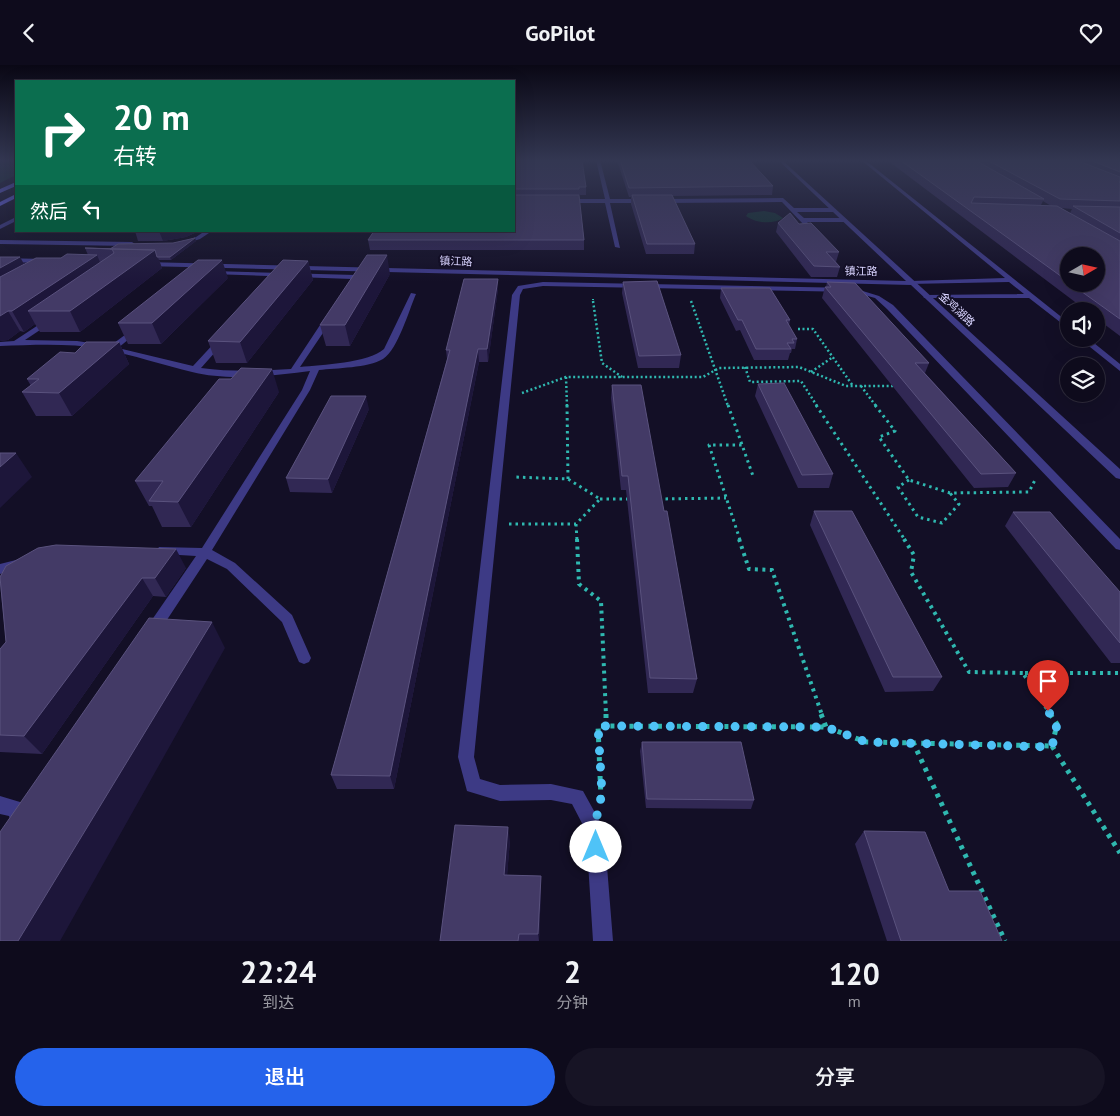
<!DOCTYPE html>
<html lang="zh">
<meta charset="utf-8">
<style>
:root{--surface:#0e0b1c;--page:#171425;--text:#f1f3f6;--muted:#9b9ba3;--line:#2e2b3b;--accent:#2563eb}
body{margin:0;font-family:"PT Sans","Noto Sans SC",sans-serif;background:var(--page);color:var(--text);height:100vh;display:flex;flex-direction:column;font-size:19px;white-space:nowrap}
*{box-sizing:border-box;margin:0}
p{font-size:16px;color:var(--muted)}
.icon{flex:none;width:28px;height:28px;fill:none;stroke:currentColor;stroke-width:2;stroke-linecap:round;stroke-linejoin:round}
.map{position:relative;height:876px;overflow:hidden}
.details{display:flex;flex-direction:column;background:var(--surface);flex:1}
.details>*{flex:none}
.hud{position:absolute;left:15px;top:15px;width:500px;height:152px;border-radius:0px;box-shadow:0 5px 20px #0002,0 0 0 1px var(--line);background:#0b6e4f;color:#fff;overflow:hidden}
.needle{width:32px;rotate:81deg}
.tools{position:absolute;left:1060px;top:182px;display:grid;gap:10px}
.tools a{display:grid;place-items:center;width:45px;height:45px;border-radius:50%;background:var(--surface);box-shadow:0 5px 20px #0002,0 0 0 1px var(--line);font-size:25px}
.pin{position:absolute;display:grid;place-items:center;width:42px;height:42px;color:#fff;margin:-51px -21px;border-radius:50% 50% 50% 0;rotate:-45deg;box-shadow:0 0 5px #0007}
.pin .icon{rotate:45deg}
.me{position:absolute;width:55px;margin:-28px;rotate:0deg;stroke-linejoin:round;filter:drop-shadow(0 0 4px #0008)}
.turn{display:flex;align-items:center;gap:18px;height:105px;padding:0 15px;font-size:22px}
.turn .icon{width:65px;height:65px;stroke-width:2.5}
.turn b{display:block;font-size:35px;line-height:42px}
.then{display:flex;align-items:center;height:48px;padding:0 15px;background:#0003;gap:10px;font-size:19px}
.eta{display:flex;justify-content:space-evenly;align-items:center;height:85px;text-align:center}
.eta b{font-size:30px;font-weight:600;line-height:35px}
.primary-button{display:flex;gap:10px;margin-top:auto;padding:10px 15px}
.primary-button a{flex:1;height:58px;border-radius:30px;background:var(--accent);color:#fff;font-size:20px;font-weight:600;line-height:58px;text-align:center}
.primary-button a+a{background:var(--page);color:var(--text)}
header{display:flex;justify-content:space-between;align-items:center;height:65px;padding:0 15px;background:var(--surface);font-size:22px;font-weight:600}
.map>svg:first-child{display:block}
</style>
<header><svg class="icon" aria-label="back" viewBox="0 0 24 24"><path d="M15 5l-7 7 7 7"/></svg>GoPilot<svg class="icon" aria-label="heart" viewBox="0 0 24 24"><path d="M12 20l-8-8c-3-5 5-10 8-4 3-6 11-1 8 4z"/></svg></header>
<div class="map">
<svg width="1120" height="876" viewBox="0 0 1120 876">
<rect width="100%" height="100%" fill="#130f26"/>
<path fill="#12302f" d="M 0,95 L 16,95 L 16,110 L 0,118 Z
M 764,146 L 775,148 L 783,153 C 773,160 755,158 746,151 L 748,148 Z"/>
<g fill="none" stroke-linecap="round" stroke-linejoin="round">
<path stroke="#2fb8b0" stroke-width="2" stroke-dasharray="1 2" stroke-linecap="butt" d="M 593,234 L 593,237"/>
<path stroke="#2fb8b0" stroke-width="2.5" stroke-dasharray="2 2.5" stroke-linecap="butt" d="M 593,236 L 602,298 L 622,312
M 691,236 L 728,341
M 798,264 L 813,264 L 853,321
M 745,302 L 750,317 L 801,316 L 817,341
M 811,307 L 833,292
M 566,312 L 567,341
M 861,321 L 876,341
M 522,328 L 566,312 L 703,312 L 719,303 L 799,302 L 846,321 L 895,321"/>
<path stroke="#2fb8b0" stroke-width="3" stroke-dasharray="2.5 4" stroke-linecap="butt" d="M 567,340 L 568,414
M 728,340 L 753,411
M 816,340 L 905,475
M 875,340 L 895,366 L 879,372 L 909,415 L 950,428 L 1029,427 L 1035,415
M 909,415 L 898,422 L 918,452 L 942,458 L 959,439 L 950,428
M 600,434 L 631,434
M 659,434 L 726,433
M 509,459 L 576,459 L 600,434 L 568,414 L 514,412
M 576,459 L 577,475
M 740,475 L 709,380 L 742,380"/>
<path stroke="#2fb8b0" stroke-width="4" stroke-dasharray="3 4.5" stroke-linecap="butt" d="M 577,474 L 579,519 L 601,536 L 606,650
M 739,474 L 749,504 L 772,505 L 822,650
M 904,474 L 914,490 L 911,507 L 969,607 L 1023,608
M 1051,650 L 1023,608 L 1120,608"/>
<path stroke="#2fb8b0" stroke-width="5" stroke-dasharray="4 5.5" stroke-linecap="butt" d="M 606,649 L 606,661
M 821,649 L 826,662
M 913,677 L 1005,876
M 1052,681 L 1120,788
M 601,734 L 598,661 L 826,662 L 866,677 L 1052,681 L 1057,659 L 1050,649"/>
<path fill="#3d3a85" fill-rule="evenodd" d="M 596,95 L 600,95 L 610,134 L 645,134 L 648,136 L 645,138 L 610,138 L 620,183 L 615,182 L 605,138 L 566,138 L 563,136 L 566,134 L 605,134 Z
M 861,95 L 865,95 L 1069,258 L 1069,264 L 1029,233 L 925,233 L 923,232 L 927,230 L 1024,229 L 1009,217 L 909,219 L 908,218 L 911,216 L 1005,213 Z
M 783,133 L 794,143 L 833,143 L 836,145 L 833,147 L 797,147 L 804,153 L 844,153 L 847,155 L 844,157 L 807,157 L 811,161 L 806,162 L 782,137 L 661,138 L 658,136 L 661,134 Z
M 16,152 L 16,156 L 0,164 L 0,160 Z
M 205,166 L 212,166 L 200,174 L 181,180 L 178,178 L 196,172 Z
M 0,175 L 132,177 L 135,179 L 132,181 L 0,179 Z
M 213,206 L 356,210 L 359,212 L 353,222 L 351,223 L 348,221 L 352,214 L 211,209 L 211,207 Z
M 543,217 L 853,223 L 879,231 L 893,240 L 1120,474 L 1120,485 L 1116,484 L 887,244 L 875,233 L 853,227 L 543,221 L 523,224 L 520,230 L 474,692 L 480,714 L 500,720 L 551,719 L 583,726 L 604,764 L 613,876 L 593,876 L 586,766 L 572,739 L 551,735 L 500,736 L 467,726 L 458,692 L 512,230 L 518,221 Z
M 411,228 L 416,229 C 409,245 398,284 383,294 C 368,303 336,303 319,305 L 310,325 L 212,485 L 235,498 L 292,550 L 311,593 L 309,597 L 304,599 L 299,597 L 282,557 L 227,504 L 207,494 L 157,570 L 152,571 L 147,570 L 145,566 L 147,562 L 196,491 L 163,489 L 159,488 L 157,485 L 159,482 L 202,483 L 302,325 L 310,306 C 273,311 227,316 192,307 C 163,300 133,290 103,284 C 69,278 34,280 0,281 L 0,277 L 14,276 L 49,253 L 52,253 L 52,257 L 25,275 L 77,276 L 110,281 L 137,261 L 140,261 L 140,265 L 118,283 L 193,301 L 218,274 L 221,274 L 225,276 L 201,303 C 231,307 260,306 291,304 L 326,251 L 332,251 L 333,253 L 300,302 C 322,300 368,298 384,284 Z
M 1080,274 L 1089,274 L 1120,299 L 1120,306 Z
M 20,494 L 24,495 L 26,498 L 24,501 L 0,509 L 0,499 Z
M 0,731 L 20,737 C 26,746 31,754 26,765 L 20,768 L 14,765 L 9,751 L 0,749 Z"/>
<path fill="#3d3a85" fill-rule="evenodd" d="M 778,95 L 782,95 L 1120,404 L 1120,414 L 1116,413 L 911,220 L 145,201 L 141,199 L 145,197 L 906,216 Z
M 0,193 L 45,194 L 49,196 L 45,198 L 0,197 Z"/>
<path fill="#6f6bff" fill-rule="evenodd" d="M 16,117 L 16,121 L 0,128 L 0,124 Z
M 16,129 L 16,133 L 0,141 L 0,137 Z"/>
</g>
<path fill="#312854" fill-rule="evenodd" d="M 514,95 L 586,122 L 586,130 L 579,130 L 584,175 L 584,185 L 370,185 L 368,175 L 514,166 Z
M 617,95 L 749,95 L 773,121 L 772,130 L 672,131 L 695,179 L 694,189 L 646,189 L 631,139 L 631,132 L 629,132 Z
M 887,95 L 1120,95 L 1120,271 L 1096,253 L 1096,246 L 1087,246 ZM 1043,136 L 1051,141 L 1041,140 ZM 1061,143 L 1072,144 L 1070,148 ZM 1069,191 L 1096,219 L 1069,219 Z
M 778,158 L 799,159 L 839,187 L 836,197 L 840,202 L 837,212 L 811,212 L 776,167 Z
M 135,166 L 199,166 L 186,172 L 163,176 L 138,176 Z
M 195,173 L 196,176 L 171,195 L 159,195 L 162,203 L 80,267 L 40,267 L 35,259 L 24,267 L 20,266 L 8,275 L 0,276 L 20,192 L 24,199 L 61,193 L 88,190 L 85,183 L 110,184 L 173,178 Z
M 308,196 L 313,215 L 247,298 L 216,298 L 208,276 Z
M 390,209 L 350,281 L 326,281 L 320,260 Z
M 228,213 L 161,279 L 128,279 L 118,258 Z
M 623,217 L 681,290 L 679,303 L 638,303 L 622,228 Z
M 827,217 L 929,298 L 925,308 L 1016,408 L 1008,422 L 974,423 L 822,233 L 825,222 L 826,222 Z
M 721,223 L 790,255 L 789,261 L 797,274 L 795,284 L 792,284 L 791,288 L 790,288 L 788,295 L 754,295 L 740,265 L 736,266 L 720,233 Z
M 498,224 L 488,297 L 479,297 L 394,724 L 337,724 L 331,710 L 447,294 L 446,285 Z
M 119,277 L 129,299 L 72,351 L 36,351 L 22,327 L 31,321 L 27,314 L 75,288 Z
M 758,319 L 833,409 L 829,423 L 798,423 L 755,331 Z
M 612,320 L 664,446 L 697,614 L 693,628 L 648,628 L 626,425 L 621,425 L 611,333 Z
M 279,327 L 191,462 L 162,462 L 152,441 L 149,441 L 135,416 Z
M 369,344 L 332,428 L 290,427 L 286,413 Z
M 814,446 L 942,612 L 933,626 L 885,627 L 810,460 Z
M 1013,447 L 1120,527 L 1120,598 L 1111,598 L 1005,461 Z
M 186,503 L 166,532 L 153,531 L 42,689 L 0,687 L 0,584 L 6,577 L 0,519 Z
M 642,677 L 754,735 L 751,744 L 646,743 L 640,686 Z
M 864,766 L 949,826 L 1002,876 L 887,876 L 855,779 Z
M 510,775 L 507,810 L 541,811 L 541,823 L 539,876 L 440,876 Z"/>
<path fill="#1d163a" d="M 159,166 L 199,166 L 186,172 L 163,176 Z
M 195,173 L 196,176 L 171,195 L 170,192 Z
M 155,185 L 162,203 L 80,267 L 70,246 Z
M 97,190 L 105,209 L 28,246 L 35,259 L 24,267 L 12,246 Z
M 387,190 L 390,209 L 350,281 L 345,260 Z
M 20,192 L 30,211 L 0,229 L 0,203 Z
M 222,195 L 228,213 L 161,279 L 152,258 Z
M 308,196 L 313,215 L 247,298 L 240,277 Z
M 498,214 L 498,224 L 488,297 L 487,284 Z
M 8,246 L 20,266 L 8,275 L 0,276 L 0,251 Z
M 119,277 L 129,299 L 72,351 L 59,328 Z
M 478,284 L 479,297 L 394,724 L 390,711 Z
M 272,304 L 279,327 L 191,462 L 178,437 Z
M 366,331 L 369,344 L 332,428 L 328,414 Z
M 16,388 L 32,412 L 0,443 L 0,402 Z
M 176,484 L 186,503 L 166,532 L 155,513 Z
M 142,513 L 153,531 L 42,689 L 24,671 Z
M 212,557 L 225,583 L 60,876 L 18,876 Z
M 508,762 L 510,775 L 506,823 L 504,810 Z
M 541,811 L 541,823 L 539,876 L 538,869 Z"/>
<path fill="#433a66" stroke="#5a527e" d="M 514,95 L 582,95 L 586,122 L 579,122 L 579,124 L 514,124 Z
M 620,95 L 749,95 L 773,121 L 629,123 Z
M 900,95 L 975,95 L 1044,134 L 974,132 L 971,138 L 1057,141 L 1120,176 L 1120,254 L 1071,219 L 1096,219 L 1096,191 L 1069,191 L 1069,217 Z
M 987,95 L 1076,95 L 1120,112 L 1120,117 L 1119,117 L 1120,118 L 1120,136 L 1060,134 Z
M 1090,95 L 1120,95 L 1120,107 Z
M 514,130 L 579,130 L 584,175 L 368,175 L 374,166 L 514,166 Z
M 632,130 L 672,130 L 695,179 L 647,179 Z
M 1073,141 L 1120,142 L 1120,168 Z
M 790,148 L 799,159 L 811,158 L 839,187 L 826,187 L 840,202 L 814,201 L 778,158 Z
M 195,173 L 170,192 L 157,192 L 155,185 L 110,184 L 118,179 L 173,178 Z
M 85,183 L 155,185 L 70,246 L 28,246 L 114,188 L 112,184 Z
M 67,189 L 97,190 L 12,246 L 8,246 L 0,251 L 0,212 L 36,193 L 61,193 Z
M 367,190 L 387,190 L 345,260 L 320,260 Z
M 0,192 L 20,192 L 0,203 Z
M 198,195 L 222,195 L 152,258 L 118,258 Z
M 283,195 L 308,196 L 240,277 L 208,276 Z
M 464,214 L 498,214 L 487,284 L 478,284 L 390,711 L 331,710 L 450,285 L 446,285 Z
M 657,216 L 681,290 L 639,291 L 623,217 Z
M 827,217 L 855,218 L 929,298 L 915,298 L 1016,408 L 981,409 L 825,222 L 831,222 Z
M 721,223 L 770,223 L 790,255 L 786,255 L 797,274 L 792,274 L 794,278 L 787,278 L 791,284 L 756,284 L 742,255 L 738,255 Z
M 86,277 L 119,277 L 59,328 L 22,327 L 39,314 L 27,314 L 60,287 L 75,288 Z
M 241,303 L 272,304 L 178,437 L 149,436 L 163,416 L 135,416 L 219,314 L 231,314 Z
M 784,318 L 833,409 L 802,410 L 758,319 Z
M 612,320 L 641,320 L 664,446 L 667,446 L 697,614 L 650,613 L 628,411 L 622,411 Z
M 331,331 L 366,331 L 328,414 L 286,413 Z
M 0,388 L 16,388 L 0,402 Z
M 814,446 L 852,446 L 942,612 L 893,612 Z
M 1013,447 L 1050,447 L 1120,527 L 1120,578 Z
M 56,480 L 176,484 L 155,513 L 142,513 L 24,671 L 0,670 L 0,584 L 6,577 L 0,512 L 6,501 L 38,483 Z
M 149,553 L 212,557 L 18,876 L 0,876 L 0,767 Z
M 642,677 L 741,677 L 754,735 L 647,734 Z
M 455,760 L 508,762 L 504,810 L 541,811 L 538,869 L 519,869 L 518,876 L 440,876 Z
M 864,766 L 925,767 L 949,826 L 980,826 L 1002,876 L 901,876 Z"/>
<linearGradient id="sky" x2="0" y2="1"><stop stop-color="#0a0815"/><stop offset="0.44" stop-color="#333752"/><stop offset="1" stop-color="#333752" stop-opacity="0"/></linearGradient>
<rect width="1120" height="217" fill="url(#sky)"/>
<g fill="none" stroke-linecap="round" stroke-linejoin="round">
<path stroke="#4fc3f7" stroke-width="9" stroke-dasharray="0 16.2" d="M 596,782 L 594,764 L 602,728 L 598,661 L 826,662 L 866,677 L 1052,682 L 1057,659 L 1048,646"/>
</g>
<g text-anchor="middle" dominant-baseline="central" stroke-width="4" stroke-linejoin="round" paint-order="stroke">
<g font-size="11" fill="#d9d4ff" stroke="#130f26">
<text transform="translate(456 196) rotate(2)">镇江路</text>
<text transform="translate(861 206) rotate(1)">镇江路</text>
<text transform="translate(957 244) rotate(43)">金鸡湖路</text>
</g>
</g>
</svg>
<div class="tools">
<a><svg class="needle" viewBox="-14 -14 28 28"><path d="M0-13l5 13h-10z" fill="#e53935"/><path d="M0 13l5-13h-10z" fill="#9b9ba3"/></svg></a>
<a><svg class="icon" aria-label="sound" viewBox="0 0 24 24"><path d="M4 9h4l5-4v14l-5-4H4zM17 9q2 3 0 6"/></svg></a>
<a><svg class="icon" aria-label="layers" viewBox="0 0 24 24"><path d="M12 4l9 5-9 5-9-5zM3 14l9 5 9-5"/></svg></a>
</div>
<div class="pin" style="left:1048px;top:646px;background:#d93025"><svg class="icon" aria-label="arrive" viewBox="0 0 24 24"><path d="M6 21V4h12l-3 4 3 4H6"/></svg></div>
<svg class="me" style="left:596px;top:782px" viewBox="-20 -20 40 40"><circle r="19" fill="#fff"/><path d="M0-13L10 11 0 6-10 11z" fill="#4fc3f7"/></svg>
<div class="hud">
<div class="turn"><svg class="icon" aria-label="right" viewBox="0 0 24 24"><path d="M7 20v-9h11M14 6l5 5-5 5"/></svg><div><b>20 m</b>右转</div></div>
<div class="then">然后<svg class="icon" aria-label="left" viewBox="0 0 24 24"><path d="M17 20v-9H6M10 6l-5 5 5 5"/></svg></div>
</div>
</div>
<section class="details">
<div class="eta">
<div><b>22:24</b><p>到达</p></div>
<div><b>2</b><p>分钟</p></div>
<div><b>120</b><p>m</p></div>
</div>
<div class="primary-button"><a>退出</a><a>分享</a></div>
</section>
